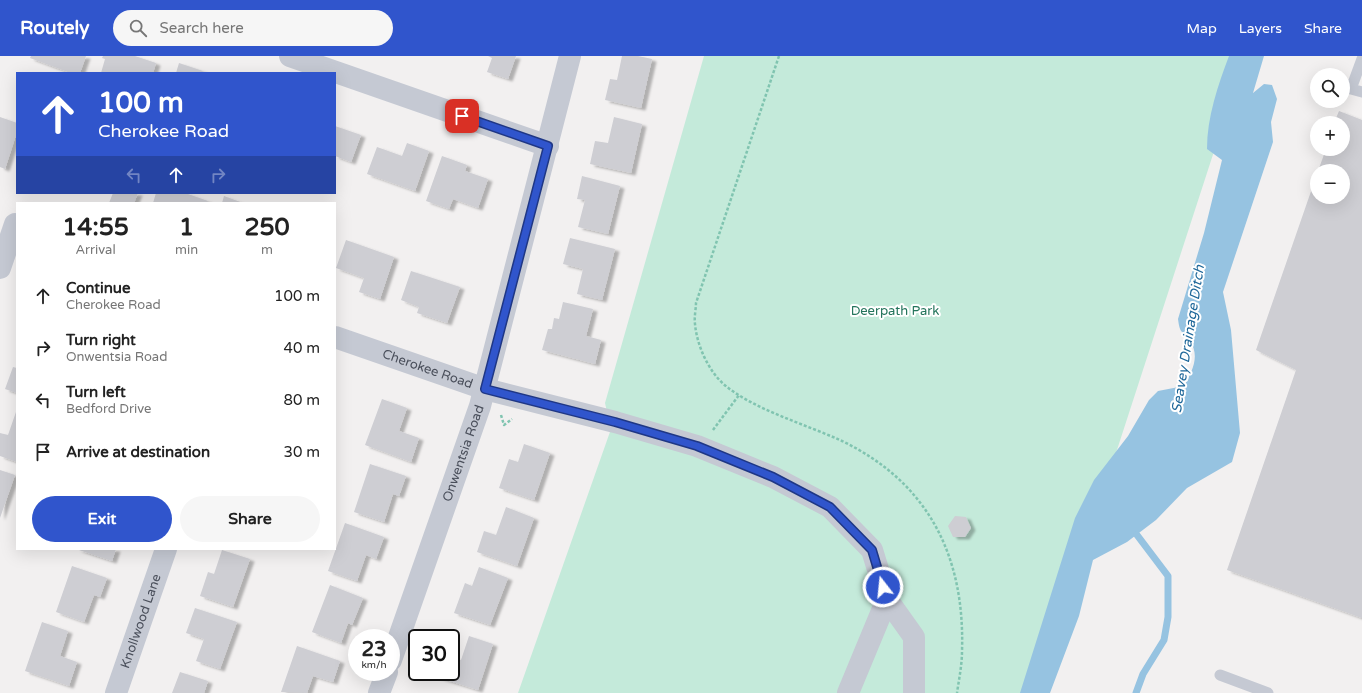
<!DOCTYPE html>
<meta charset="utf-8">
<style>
:root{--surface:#fff;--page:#f6f6f6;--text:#222;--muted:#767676;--accent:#3055cc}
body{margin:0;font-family:"Varela Round",sans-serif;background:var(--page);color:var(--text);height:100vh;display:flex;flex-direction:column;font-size:15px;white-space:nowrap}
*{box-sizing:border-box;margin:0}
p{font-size:13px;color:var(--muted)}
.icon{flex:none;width:22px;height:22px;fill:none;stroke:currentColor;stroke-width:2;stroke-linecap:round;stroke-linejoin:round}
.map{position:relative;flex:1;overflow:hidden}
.drawer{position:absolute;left:16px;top:146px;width:320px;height:348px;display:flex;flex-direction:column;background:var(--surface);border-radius:0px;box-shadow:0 4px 16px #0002}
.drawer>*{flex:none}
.hud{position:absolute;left:16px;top:16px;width:320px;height:122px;border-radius:0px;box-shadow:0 4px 16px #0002;background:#3055cc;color:#fff;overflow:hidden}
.buttons{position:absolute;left:1310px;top:12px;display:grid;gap:8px}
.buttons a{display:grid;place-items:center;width:40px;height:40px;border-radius:50%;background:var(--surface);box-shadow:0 4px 16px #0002;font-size:20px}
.speed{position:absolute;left:348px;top:573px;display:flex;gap:8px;font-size:20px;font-weight:700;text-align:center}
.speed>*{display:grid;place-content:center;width:52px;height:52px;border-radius:50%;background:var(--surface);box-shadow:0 4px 16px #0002;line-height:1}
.speed small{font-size:10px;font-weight:400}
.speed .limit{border:2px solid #111;border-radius:6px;background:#fff;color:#111}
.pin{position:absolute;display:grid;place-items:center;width:34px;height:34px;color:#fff;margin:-17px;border-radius:8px;box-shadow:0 2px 6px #0006}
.me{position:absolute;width:44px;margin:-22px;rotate:344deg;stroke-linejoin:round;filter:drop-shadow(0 0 3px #0008)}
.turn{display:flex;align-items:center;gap:14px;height:84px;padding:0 16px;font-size:18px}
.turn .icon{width:52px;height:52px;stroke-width:2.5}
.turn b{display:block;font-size:28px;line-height:34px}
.lanes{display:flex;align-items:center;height:38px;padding:0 16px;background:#0003;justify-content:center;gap:20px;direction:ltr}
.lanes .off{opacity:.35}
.eta{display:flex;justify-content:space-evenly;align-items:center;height:68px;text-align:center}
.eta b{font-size:24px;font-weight:800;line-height:28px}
.primary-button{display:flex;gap:8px;margin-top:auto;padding:8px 16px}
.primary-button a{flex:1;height:46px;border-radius:24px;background:var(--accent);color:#fff;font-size:16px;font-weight:800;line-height:46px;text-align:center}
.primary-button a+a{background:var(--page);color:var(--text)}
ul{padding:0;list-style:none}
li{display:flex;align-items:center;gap:12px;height:52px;padding:0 16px}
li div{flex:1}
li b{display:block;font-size:15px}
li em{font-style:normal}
header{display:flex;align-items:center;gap:24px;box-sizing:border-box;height:56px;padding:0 20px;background:var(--accent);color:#fff}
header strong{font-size:19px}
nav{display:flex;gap:22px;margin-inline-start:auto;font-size:14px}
.search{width:280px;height:36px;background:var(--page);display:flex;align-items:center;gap:10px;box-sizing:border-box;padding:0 14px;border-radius:22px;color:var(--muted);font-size:15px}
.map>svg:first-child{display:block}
</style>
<header>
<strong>Routely</strong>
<div class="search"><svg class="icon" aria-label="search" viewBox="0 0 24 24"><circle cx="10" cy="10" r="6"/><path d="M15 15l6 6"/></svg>Search here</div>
<nav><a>Map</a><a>Layers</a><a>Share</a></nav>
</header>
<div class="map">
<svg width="1362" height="637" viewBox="0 0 1362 637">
<defs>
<filter id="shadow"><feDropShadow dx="4.5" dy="2.5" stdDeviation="1" flood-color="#0004"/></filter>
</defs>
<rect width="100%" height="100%" fill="#f2f0f0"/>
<path fill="#c4eada" d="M 704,0 L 1245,0 L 1038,637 L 518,637 L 611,373 L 605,347 Z"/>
<path fill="#96c3e1" d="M 1229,0 L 1264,0 L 1253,37 L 1264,28 L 1272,29 L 1277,43 L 1271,66 L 1273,86 L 1223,236 L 1231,274 L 1240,377 L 1232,406 L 1187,432 L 1156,464 L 1127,486 L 1093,504 L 1079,560 L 1050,637 L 1020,637 L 1075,462 L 1094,424 L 1128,380 L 1149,344 L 1158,335 L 1184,330 C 1192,316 1201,299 1189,284 C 1181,273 1180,278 1178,263 L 1204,177 L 1222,104 L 1207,93 C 1207,61 1218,29 1229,0 Z"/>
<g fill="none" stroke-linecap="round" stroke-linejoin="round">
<path stroke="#96c3e1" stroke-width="7" d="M 1136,637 L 1143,618 L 1164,584 L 1168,561 L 1168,520 L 1137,479"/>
</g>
<path fill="#ceced3" filter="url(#shadow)" d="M 31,0 L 86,0 L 80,17 L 71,17 L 30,2 Z
M 103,0 L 135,0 L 156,7 L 153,17 L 101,17 L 105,3 L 102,2 Z
M 488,0 L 516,0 L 508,23 L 487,16 L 492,2 Z
M 622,0 L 638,0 L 652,3 L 641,52 L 605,44 L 610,23 L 617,24 Z
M 179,7 L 203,15 L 202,17 L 176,17 Z
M 1339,55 L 1362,64 L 1362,562 L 1227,514 L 1296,314 L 1256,294 L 1317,118 L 1317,141 L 1343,141 L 1343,115 L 1318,115 L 1326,93 L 1343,93 L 1343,67 L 1334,67 Z
M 0,61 L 17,67 L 17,76 L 5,113 L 0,111 Z
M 614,61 L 642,68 L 631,117 L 590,108 L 595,85 L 608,87 Z
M 335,70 L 361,79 L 351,106 L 335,100 Z
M 407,87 L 429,95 L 415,135 L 367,118 L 377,91 L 402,100 Z
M 442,100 L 467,109 L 465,115 L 488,123 L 478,152 L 453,143 L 449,153 L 426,145 Z
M 582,120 L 620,130 L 608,178 L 578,171 L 585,144 L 577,143 Z
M 113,137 L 138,137 L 134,147 L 109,147 Z
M 156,137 L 185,137 L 208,145 L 207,147 L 153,147 Z
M 224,140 L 243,147 L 222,147 Z
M 570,182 L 615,193 L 602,244 L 577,238 L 583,213 L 563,208 Z
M 346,184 L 394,201 L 380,243 L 359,236 L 364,222 L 336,212 Z
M 411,215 L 460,231 L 447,267 L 417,257 L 419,251 L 401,244 Z
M 563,246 L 593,253 L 586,280 L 601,284 L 595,308 L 542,294 L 548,273 L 552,273 L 554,262 L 559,263 Z
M 13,311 L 17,312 L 17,337 L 5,333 Z
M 382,343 L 407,352 L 399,375 L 419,382 L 411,406 L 365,389 Z
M 17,353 L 17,406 L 0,400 L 0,377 L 8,379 Z
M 524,388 L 550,397 L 534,444 L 499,432 L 509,403 L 518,406 Z
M 370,408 L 406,420 L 399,440 L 393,438 L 384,466 L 354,456 Z
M 0,414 L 15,419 L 0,462 Z
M 506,451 L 534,462 L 517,510 L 477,496 L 484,475 L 496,479 Z
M 955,460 L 966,461 L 971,472 L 965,481 L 953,481 L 948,470 Z
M 345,467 L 384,481 L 376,503 L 366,499 L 357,525 L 328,515 Z
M 76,493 L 116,493 L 112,505 Z
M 222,494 L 250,503 L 233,551 L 200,540 L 208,516 L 214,518 Z
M 72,510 L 107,522 L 100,541 L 94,539 L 84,566 L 56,556 Z
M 479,511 L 508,522 L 490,569 L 454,557 L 465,527 L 472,530 Z
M 330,529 L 363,542 L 352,569 L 348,567 L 341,587 L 312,576 Z
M 195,552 L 237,566 L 220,613 L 196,605 L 204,583 L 186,577 Z
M 42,566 L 68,575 L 60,600 L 77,606 L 69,630 L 25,615 Z
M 469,580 L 493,588 L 478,634 L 434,620 L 435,616 L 451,616 L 451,601 L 461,604 Z
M 297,590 L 340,605 L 333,626 L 313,620 L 307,637 L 281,636 Z
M 180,616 L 208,625 L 204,637 L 172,637 Z"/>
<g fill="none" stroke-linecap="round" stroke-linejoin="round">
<path stroke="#80c4b0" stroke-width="2.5" stroke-dasharray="3 2" stroke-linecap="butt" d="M 779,0 L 696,247 C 696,253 694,261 695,268 C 697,290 709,317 727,331 C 758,355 805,368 842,385 C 929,427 965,501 962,595 C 962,609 959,623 957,637
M 501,359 L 504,369 L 512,363
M 713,374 L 739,339"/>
<path stroke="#c5c9d3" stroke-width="11" d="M 1362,3 L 1351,33 L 1362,36
M 1220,619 L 1268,637"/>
<g stroke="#c5c9d3" stroke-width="22">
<path d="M 290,0 L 548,90"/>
<path d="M 0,212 L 15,168"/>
<path id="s1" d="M 335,281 L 485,333 L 615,366 L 697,390 L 773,421 L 830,451 L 872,494 L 887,543 L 914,581 L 914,637"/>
<path id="s2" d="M 391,604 L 480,350 L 570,0"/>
<path id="s3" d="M 116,637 L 166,493"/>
<path d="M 379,637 L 387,616"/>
<path d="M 848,637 L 887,543"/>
</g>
</g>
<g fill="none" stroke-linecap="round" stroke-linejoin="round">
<defs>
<path id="route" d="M 462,60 L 548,90 L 485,333 L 615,366 L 697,390 L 773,421 L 830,451 L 872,494 L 883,531"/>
</defs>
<use href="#route" stroke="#1f3785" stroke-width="10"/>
<use href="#route" stroke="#3055cc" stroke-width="7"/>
</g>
<g text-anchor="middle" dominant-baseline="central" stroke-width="4" stroke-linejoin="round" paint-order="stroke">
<g font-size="13" fill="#23745b" stroke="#fff">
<text x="895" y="255">Deerpath Park</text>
</g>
<g font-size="13" fill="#4a4f5b" stroke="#fff">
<text stroke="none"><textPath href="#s1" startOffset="98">Cherokee Road</textPath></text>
<text stroke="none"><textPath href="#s2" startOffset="219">Onwentsia Road</textPath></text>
<text stroke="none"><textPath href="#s3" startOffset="76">Knollwood Lane</textPath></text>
</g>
<g font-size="14" font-style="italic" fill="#1e6799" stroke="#fff">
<text transform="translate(1188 283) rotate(-81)">Seavey Drainage Ditch</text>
</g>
</g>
</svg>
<div class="buttons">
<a><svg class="icon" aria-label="search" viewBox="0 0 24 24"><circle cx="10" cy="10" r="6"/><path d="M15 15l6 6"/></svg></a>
<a>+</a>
<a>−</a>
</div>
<div class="speed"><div>23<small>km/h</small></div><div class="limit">30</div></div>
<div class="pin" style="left:462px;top:60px;background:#d93025"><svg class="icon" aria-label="arrive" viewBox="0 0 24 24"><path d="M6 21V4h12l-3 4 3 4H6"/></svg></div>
<svg class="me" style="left:883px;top:531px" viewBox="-20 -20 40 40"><circle r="17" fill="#3055cc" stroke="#fff" stroke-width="3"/><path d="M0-11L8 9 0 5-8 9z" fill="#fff"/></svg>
<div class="hud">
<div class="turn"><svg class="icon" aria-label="ahead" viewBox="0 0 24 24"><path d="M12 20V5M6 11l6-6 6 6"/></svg><div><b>100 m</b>Cherokee Road</div></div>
<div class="lanes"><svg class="icon off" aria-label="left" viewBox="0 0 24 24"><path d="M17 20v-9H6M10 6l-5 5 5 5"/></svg><svg class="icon" aria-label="ahead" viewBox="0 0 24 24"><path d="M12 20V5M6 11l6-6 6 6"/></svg><svg class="icon off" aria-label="right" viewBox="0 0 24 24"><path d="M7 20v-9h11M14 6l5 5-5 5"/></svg></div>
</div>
<section class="drawer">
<div class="eta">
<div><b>14:55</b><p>Arrival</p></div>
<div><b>1</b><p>min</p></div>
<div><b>250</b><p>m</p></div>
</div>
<ul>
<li><svg class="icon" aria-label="ahead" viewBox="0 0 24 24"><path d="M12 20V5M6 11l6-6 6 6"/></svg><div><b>Continue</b><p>Cherokee Road</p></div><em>100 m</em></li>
<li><svg class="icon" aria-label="right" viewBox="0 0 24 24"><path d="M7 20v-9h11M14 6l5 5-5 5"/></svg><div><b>Turn right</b><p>Onwentsia Road</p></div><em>40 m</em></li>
<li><svg class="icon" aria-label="left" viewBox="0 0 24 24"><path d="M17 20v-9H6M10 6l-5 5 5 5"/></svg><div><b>Turn left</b><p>Bedford Drive</p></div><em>80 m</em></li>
<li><svg class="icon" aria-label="arrive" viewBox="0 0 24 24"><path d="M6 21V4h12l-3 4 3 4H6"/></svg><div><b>Arrive at destination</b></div><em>30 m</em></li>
</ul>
<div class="primary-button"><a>Exit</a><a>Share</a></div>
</section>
</div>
